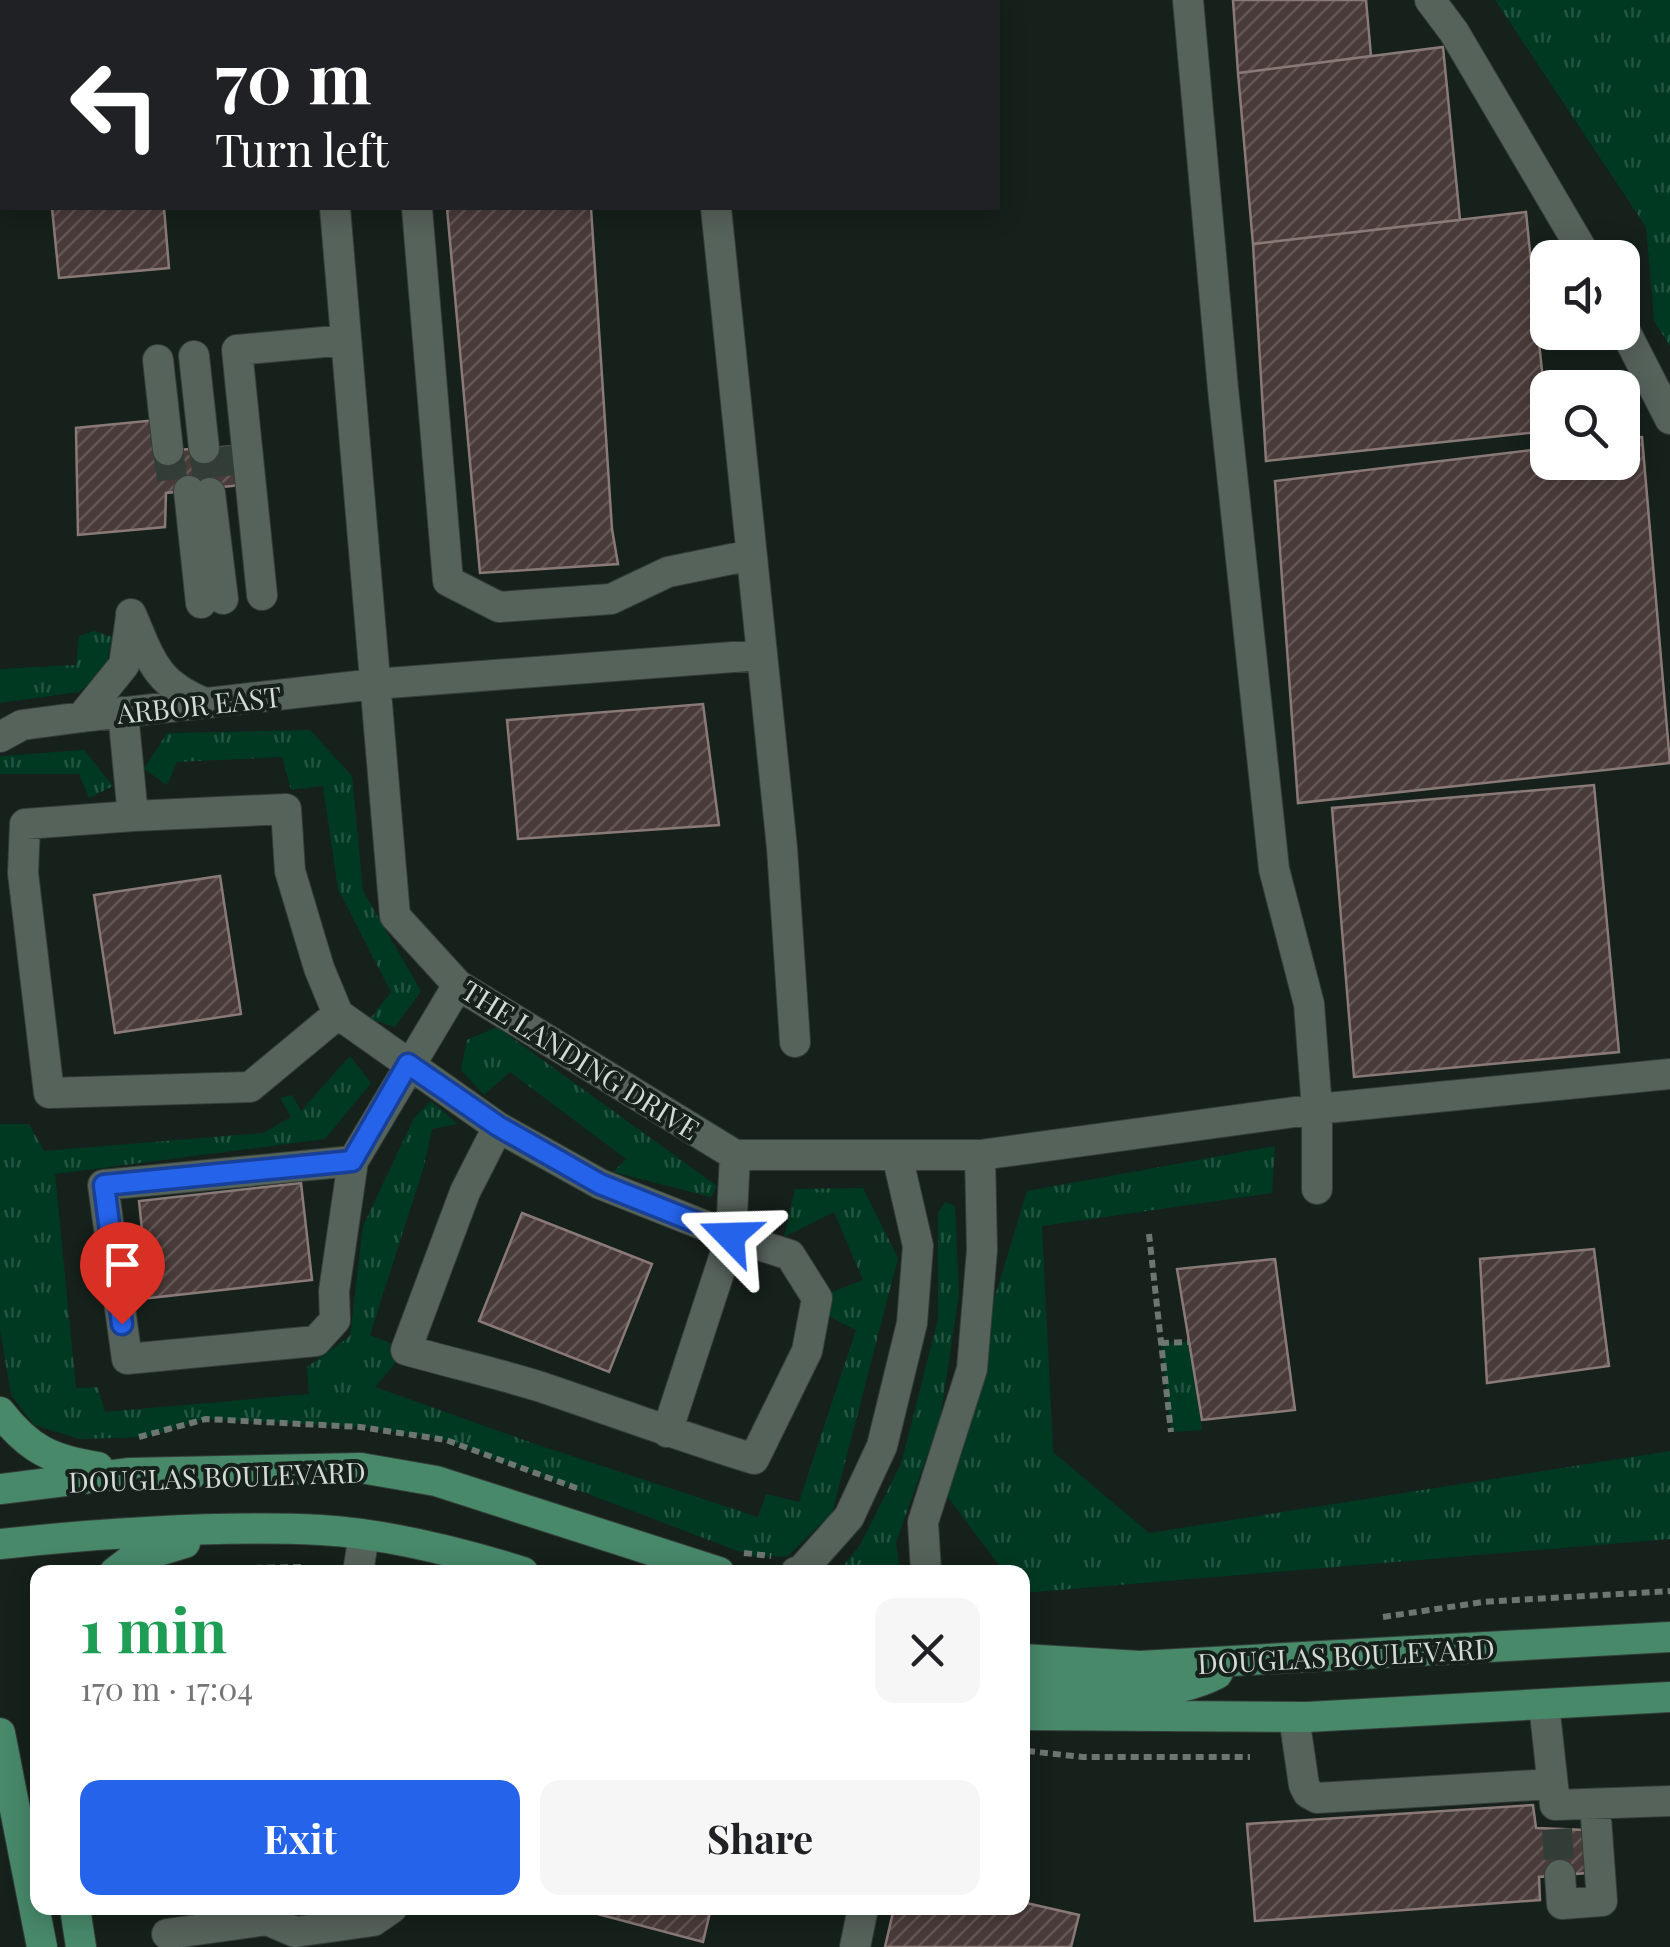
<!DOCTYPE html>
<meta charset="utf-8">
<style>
:root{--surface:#fff;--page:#f6f6f6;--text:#202124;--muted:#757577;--accent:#2563eb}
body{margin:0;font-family:"Playfair Display",serif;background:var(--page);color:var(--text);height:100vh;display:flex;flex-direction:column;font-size:38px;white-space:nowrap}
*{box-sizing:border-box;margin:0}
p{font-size:32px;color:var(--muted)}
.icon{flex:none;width:55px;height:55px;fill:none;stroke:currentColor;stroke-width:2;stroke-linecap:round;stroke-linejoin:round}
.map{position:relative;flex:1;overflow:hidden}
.drawer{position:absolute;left:30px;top:1565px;width:1000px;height:350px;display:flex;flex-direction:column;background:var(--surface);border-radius:20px;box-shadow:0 5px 25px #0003}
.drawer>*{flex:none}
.hud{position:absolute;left:0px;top:0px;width:1000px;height:210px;box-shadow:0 5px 25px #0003;background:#202124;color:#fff;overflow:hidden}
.tools{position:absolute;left:1530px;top:240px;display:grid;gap:20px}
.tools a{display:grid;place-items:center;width:110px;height:110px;border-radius:20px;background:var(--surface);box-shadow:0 5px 25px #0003;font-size:50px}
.pin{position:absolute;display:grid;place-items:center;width:85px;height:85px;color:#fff;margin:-102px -42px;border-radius:50% 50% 50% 0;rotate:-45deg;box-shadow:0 0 10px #0007}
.pin .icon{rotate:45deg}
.me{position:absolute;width:110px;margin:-55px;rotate:292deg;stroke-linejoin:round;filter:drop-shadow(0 0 8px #0008)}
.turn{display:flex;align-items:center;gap:35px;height:210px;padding:0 50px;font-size:45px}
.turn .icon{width:130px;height:130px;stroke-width:2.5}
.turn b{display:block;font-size:70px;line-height:85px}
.round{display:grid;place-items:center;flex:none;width:105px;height:105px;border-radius:20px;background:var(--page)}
.headline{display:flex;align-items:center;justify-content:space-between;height:170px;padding:0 50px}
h1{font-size:60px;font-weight:700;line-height:75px;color:#1e9e55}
.button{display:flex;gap:20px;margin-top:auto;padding:20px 50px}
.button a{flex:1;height:115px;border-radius:20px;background:var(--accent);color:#fff;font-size:40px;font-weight:700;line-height:115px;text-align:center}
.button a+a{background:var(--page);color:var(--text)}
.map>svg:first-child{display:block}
</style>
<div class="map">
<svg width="1670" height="1947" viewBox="0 0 1670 1947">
<defs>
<pattern id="grass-tufts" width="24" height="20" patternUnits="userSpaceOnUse" patternTransform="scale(2.5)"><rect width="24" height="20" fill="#003922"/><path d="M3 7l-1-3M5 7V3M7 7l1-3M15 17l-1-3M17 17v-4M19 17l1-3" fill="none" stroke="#245541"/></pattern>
<pattern id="building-hatch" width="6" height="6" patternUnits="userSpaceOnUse" patternTransform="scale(2.5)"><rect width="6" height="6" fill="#493b39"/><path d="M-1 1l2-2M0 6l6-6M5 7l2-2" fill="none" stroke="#625755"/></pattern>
</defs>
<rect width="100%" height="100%" fill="#16211b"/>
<path fill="url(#grass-tufts)" d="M 1495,0 L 1670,0 L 1670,346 L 1654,321 L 1646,227 Z
M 94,631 L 112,637 L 106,669 L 79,692 L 0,703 L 0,669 L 76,665 L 79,636 Z
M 310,730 L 352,776 L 363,891 L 421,991 L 395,1027 L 370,1019 L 391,992 L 338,889 L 323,786 L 291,790 L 282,757 L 177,762 L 167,785 L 144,769 L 167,733 Z
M 84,750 L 113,786 L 89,798 L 79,774 L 0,774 L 0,756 Z
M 497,1027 L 717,1186 L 711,1197 L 613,1172 L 626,1159 L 510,1072 L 484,1095 L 461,1070 L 467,1040 Z
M 350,1056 L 371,1083 L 325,1139 L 55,1174 L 76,1388 L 98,1387 L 105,1412 L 309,1394 L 307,1367 L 350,1336 L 363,1226 L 414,1118 L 431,1101 L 458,1124 L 432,1129 L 424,1166 L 370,1335 L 406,1350 L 375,1387 L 538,1445 L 758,1517 L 766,1494 L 799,1502 L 856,1330 L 815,1309 L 817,1298 L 863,1280 L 834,1212 L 784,1237 L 795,1189 L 863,1188 L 898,1258 L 832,1513 L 787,1557 L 751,1556 L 446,1440 L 360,1427 L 206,1419 L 146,1437 L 80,1439 L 34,1425 L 11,1395 L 0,1330 L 0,1124 L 29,1124 L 44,1151 L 263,1133 L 291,1117 L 280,1098 L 292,1095 L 301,1111 Z
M 1275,1146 L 1272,1193 L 1042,1226 L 1053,1452 L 1149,1533 L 1670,1451 L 1670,1539 L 1023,1593 L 1022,1572 L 1004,1572 L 938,1484 L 1027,1191 Z
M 945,1202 L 955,1206 L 959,1294 L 940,1420 L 896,1542 L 900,1572 L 838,1572 L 860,1545 L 901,1464 L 938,1319 L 938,1213 Z
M 1189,1342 L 1202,1430 L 1171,1432 L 1161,1343 Z
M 305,1567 L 309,1572 L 182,1572 L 192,1569 Z"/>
<path fill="url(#building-hatch)" stroke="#8a7a77" stroke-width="2.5" d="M 1233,0 L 1366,0 L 1371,56 L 1238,73 Z
M 1443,47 L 1460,220 L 1253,244 L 1238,73 Z
M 52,208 L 164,208 L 169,268 L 59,278 Z
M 447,208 L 591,208 L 612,529 L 618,564 L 480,573 Z
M 1526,212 L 1548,431 L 1266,461 L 1253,244 Z
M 156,420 L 160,451 L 238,446 L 242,485 L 166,493 L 165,527 L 78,535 L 76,428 Z
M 1642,437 L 1670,763 L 1298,803 L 1275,481 L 1548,448 L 1548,462 L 1622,462 L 1622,439 Z
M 703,704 L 719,825 L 518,839 L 507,720 Z
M 1594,785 L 1619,1052 L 1354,1077 L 1332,808 Z
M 220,876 L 241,1014 L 115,1033 L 94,895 Z
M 301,1183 L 312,1280 L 149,1298 L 139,1201 Z
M 522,1213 L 652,1264 L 609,1372 L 479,1321 Z
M 1594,1249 L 1609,1366 L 1487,1383 L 1480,1259 Z
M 1275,1259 L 1295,1410 L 1202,1420 L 1177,1269 Z
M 1533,1805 L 1536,1828 L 1586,1830 L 1587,1873 L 1539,1877 L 1540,1900 L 1255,1921 L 1247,1824 Z
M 1022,1902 L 1079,1915 L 1071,1947 L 885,1947 L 894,1908 L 1022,1908 Z
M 575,1908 L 711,1908 L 703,1942 Z"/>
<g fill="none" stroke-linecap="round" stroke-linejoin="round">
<path stroke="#323d37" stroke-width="30" stroke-dasharray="30 15" stroke-linecap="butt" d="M 226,446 L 229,486
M 204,448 L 209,488
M 168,450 L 174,492
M 1557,1829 L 1560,1875"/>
<defs>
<path id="minor" d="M 695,0 L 695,2
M 1188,0 L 1223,389 L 1274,869 L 1309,1004 L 1317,1109 L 1317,1189
M 1430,0 L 1454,32 L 1587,258
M 33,2 L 33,0
M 373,2 L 374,0
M 762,2 L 764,0
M 810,2 L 812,0
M 335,208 L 395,916 L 458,985 L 735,1155 L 980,1155 L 1317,1109 L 1670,1074
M 417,208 L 448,581 L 499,607 L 611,599 L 668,572 L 751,555
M 716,208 L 782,848 L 795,1042
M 1622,325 L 1670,419
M 194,356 L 204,448
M 158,360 L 168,450
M 189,491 L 201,603
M 210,493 L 223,599
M 262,595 L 237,350 L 346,340
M 131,614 C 151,660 155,683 205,703
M 123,712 L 133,816 L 25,824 L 23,873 L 49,1093 L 250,1087 L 338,1014 L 319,968 L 290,871 L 286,809 L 133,816
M 82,717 L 124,665 L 131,617
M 0,737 L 22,725 L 82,717 L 375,684 L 760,655
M 338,1014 L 498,1127 L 600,1184 L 731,1236 L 735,1155
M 498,1127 L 465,1192 L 406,1350 C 451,1363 497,1373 541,1387 C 612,1411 682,1437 754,1459 L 807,1351 L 817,1298 L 790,1255 L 731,1236 L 667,1432
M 353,1161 L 334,1291 L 335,1320 L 316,1341 L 127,1359 L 103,1185 L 353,1161 L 458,985
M 358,1572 L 364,1535
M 796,1572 L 801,1571 L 849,1517 L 882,1446 L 912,1323 L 918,1246 L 897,1155
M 926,1572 L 923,1522 L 972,1369 L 982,1250 L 980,1155
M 1544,1704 L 1555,1805 L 1670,1801
M 1294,1717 L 1304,1785 L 1308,1793 L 1317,1798 L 1552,1784
M 1560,1875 L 1562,1904 L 1602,1901 L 1595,1804
M 167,1934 L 267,1920 L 295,1932 L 373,1921 L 392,1908
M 855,1947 L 863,1908"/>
<path id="major" d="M 0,1412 C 29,1449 51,1460 98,1467
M 0,1489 L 130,1473 L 361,1468 L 436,1481 L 719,1572
M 0,1544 C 105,1533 216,1525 321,1530 C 389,1534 459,1552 523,1572
M 115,1572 L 132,1559 L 185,1543
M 1022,1659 L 1140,1666 L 1670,1637
M 1022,1685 C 1086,1690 1158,1704 1217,1674 L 1222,1664
M 1022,1715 L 1307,1717 L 1670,1697
M 0,1733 L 42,1947
M 75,1908 L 81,1947"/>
</defs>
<use href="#minor" stroke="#353d38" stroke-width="32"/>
<use href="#major" stroke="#353d38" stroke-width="32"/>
<path stroke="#6d7671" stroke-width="6" stroke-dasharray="8 5" stroke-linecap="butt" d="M 1149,1234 L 1171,1432
M 1161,1343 L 1189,1342
M 139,1437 L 206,1419 L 360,1427 L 446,1440 L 579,1489
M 744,1553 L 771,1556
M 202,1569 L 305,1567
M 1383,1617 L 1483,1602 L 1670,1591
M 1027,1751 L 1083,1757 L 1250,1757"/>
<use href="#minor" stroke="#56635b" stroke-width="30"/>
<use href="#major" stroke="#48896a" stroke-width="30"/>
</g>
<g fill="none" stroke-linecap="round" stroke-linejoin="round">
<defs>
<path id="route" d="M 122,1324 L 104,1185 L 352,1161 L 408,1064 L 498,1126 L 600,1184 L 730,1236"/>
</defs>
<use href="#route" stroke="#184099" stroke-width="25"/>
<use href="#route" stroke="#2563eb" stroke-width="18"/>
</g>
<g text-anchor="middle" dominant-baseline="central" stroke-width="8" stroke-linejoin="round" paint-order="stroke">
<g font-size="28" fill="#d4dbd7" stroke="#16211b">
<text transform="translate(199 704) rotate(-6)">ARBOR EAST</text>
<text transform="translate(581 1059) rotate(32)">THE LANDING DRIVE</text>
<text transform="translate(217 1476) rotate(-2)">DOUGLAS BOULEVARD</text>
<text transform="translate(1346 1655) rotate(-3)">DOUGLAS BOULEVARD</text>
</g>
</g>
</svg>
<div class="tools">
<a><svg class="icon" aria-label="sound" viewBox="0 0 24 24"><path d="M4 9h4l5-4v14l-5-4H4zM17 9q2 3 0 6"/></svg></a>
<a><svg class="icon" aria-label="search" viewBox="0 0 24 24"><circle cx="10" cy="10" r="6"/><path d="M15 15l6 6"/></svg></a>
</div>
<div class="pin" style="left:122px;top:1324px;background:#d93025"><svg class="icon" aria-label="arrive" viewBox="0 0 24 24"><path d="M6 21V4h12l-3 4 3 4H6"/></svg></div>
<svg class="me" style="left:730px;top:1236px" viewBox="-20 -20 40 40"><path d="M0-17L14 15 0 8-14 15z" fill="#2563eb" stroke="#fff" stroke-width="4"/></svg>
<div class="hud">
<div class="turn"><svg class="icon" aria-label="left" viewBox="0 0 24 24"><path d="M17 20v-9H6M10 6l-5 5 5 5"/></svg><div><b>70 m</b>Turn left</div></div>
</div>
<section class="drawer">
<div class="headline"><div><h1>1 min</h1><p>170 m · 17:04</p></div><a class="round"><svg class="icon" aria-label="close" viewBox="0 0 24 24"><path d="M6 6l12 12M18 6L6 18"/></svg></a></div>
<div class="button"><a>Exit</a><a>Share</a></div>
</section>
</div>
